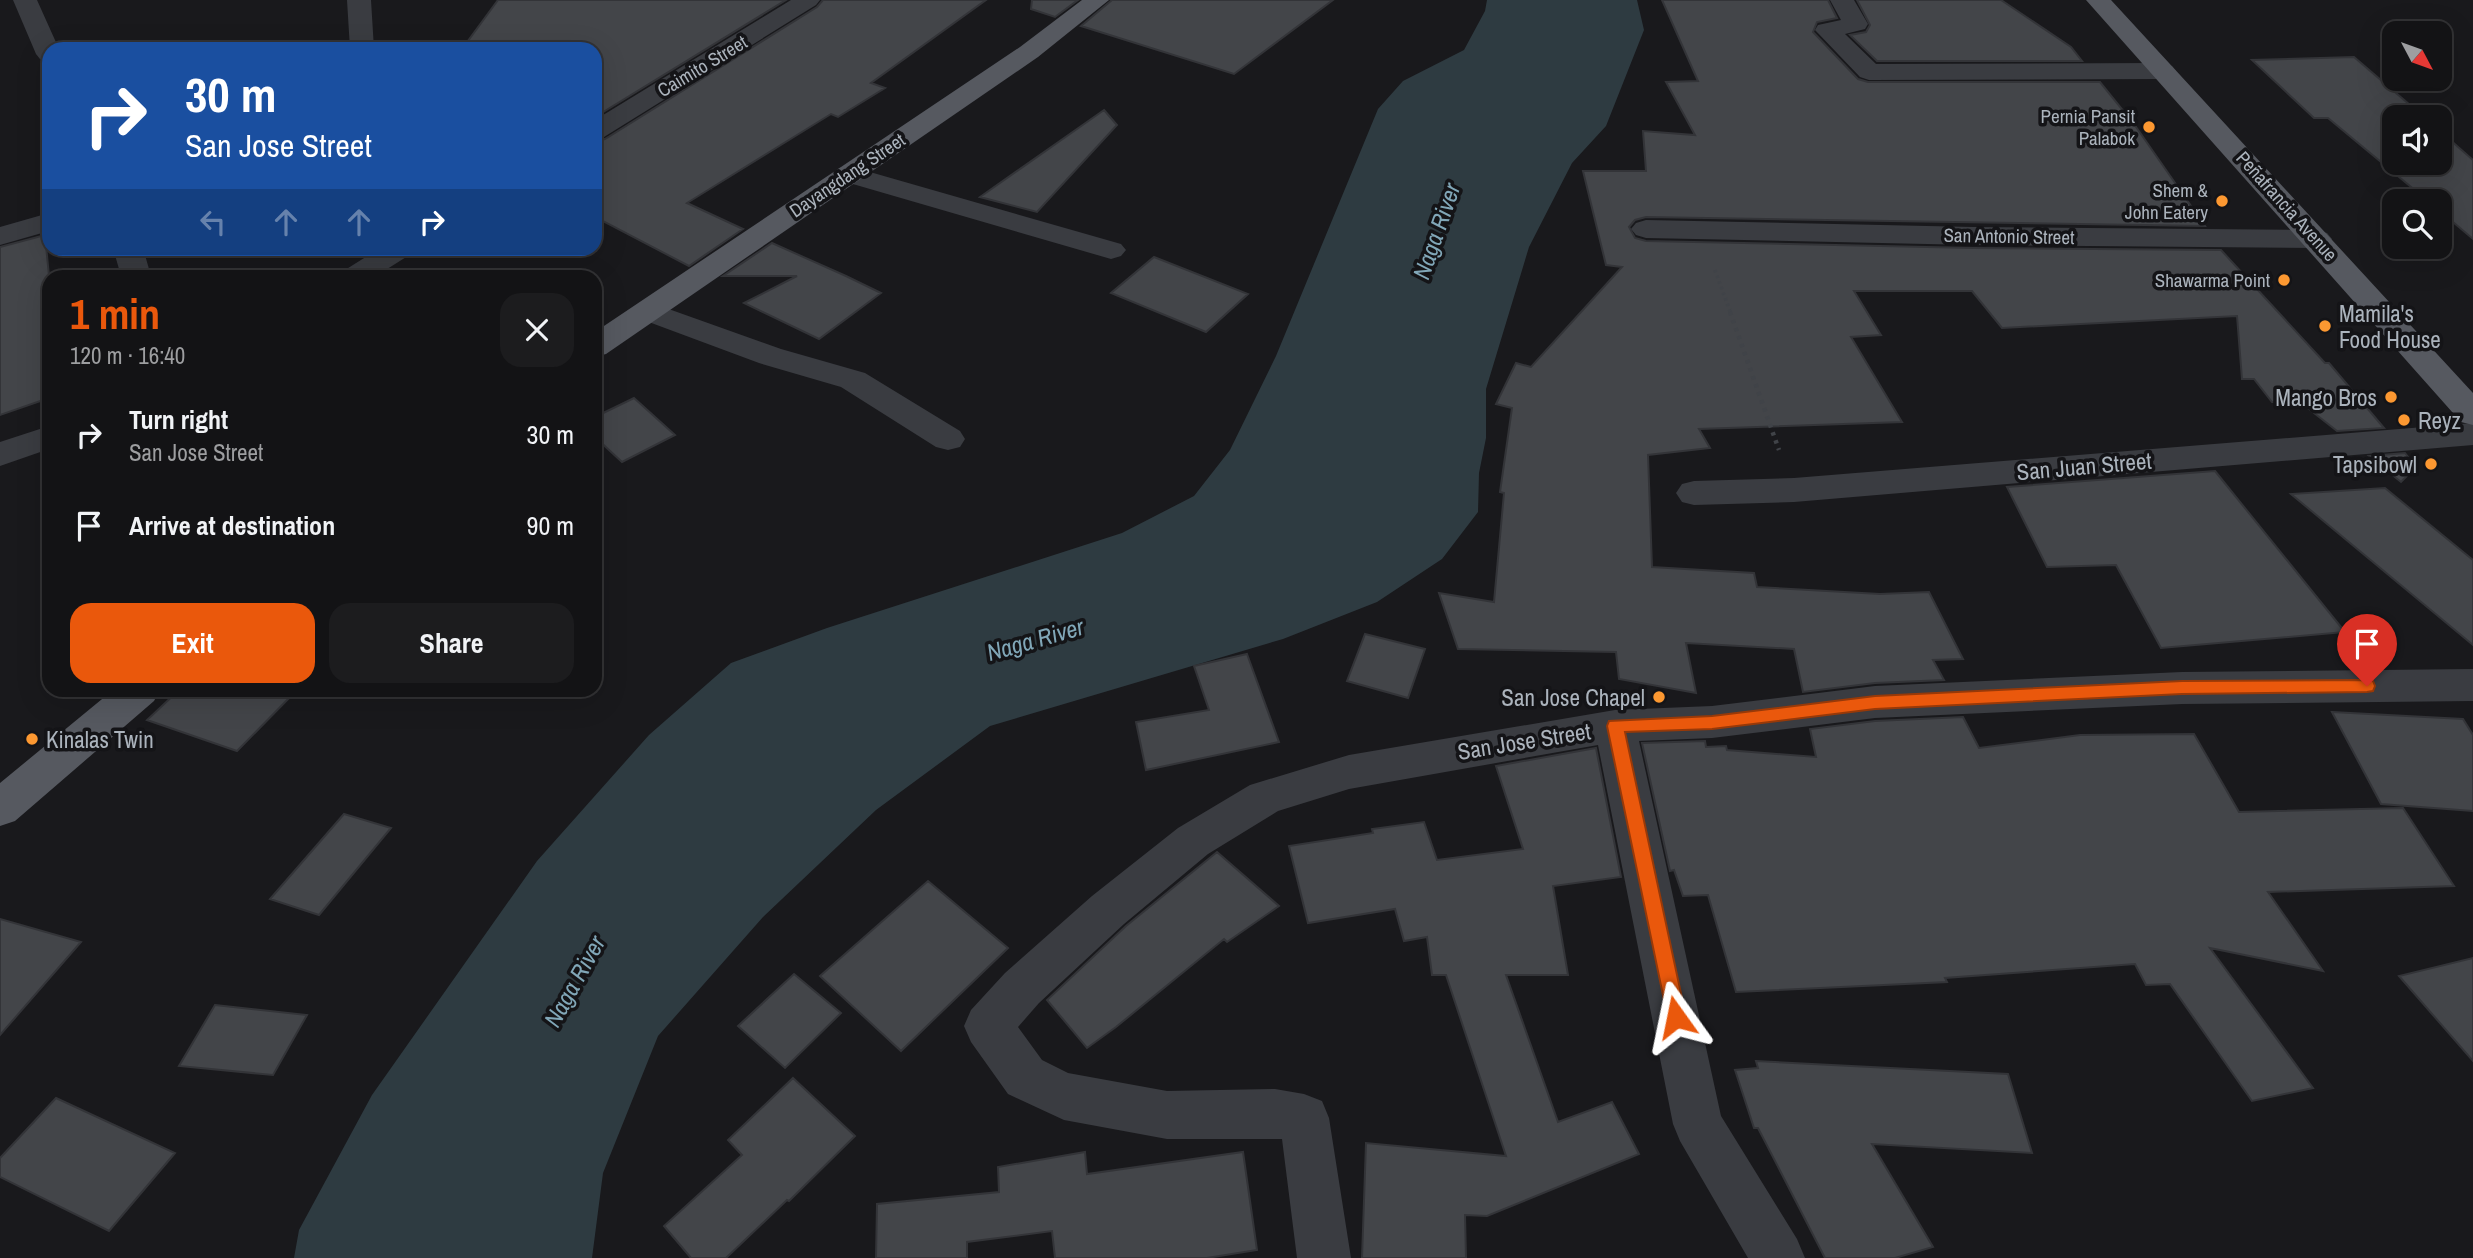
<!DOCTYPE html>
<meta charset="utf-8">
<style>
:root{--surface:#131315;--page:#1c1c1e;--text:#f1f3f6;--muted:#9d9ea0;--line:#323234;--accent:#ea580c}
body{margin:0;font-family:"Archivo Narrow",sans-serif;background:var(--page);color:var(--text);height:100vh;display:flex;flex-direction:column;font-size:26px;white-space:nowrap}
*{box-sizing:border-box;margin:0}
p{font-size:23px;color:var(--muted)}
.icon{flex:none;width:38px;height:38px;fill:none;stroke:currentColor;stroke-width:2;stroke-linecap:round;stroke-linejoin:round}
.map{position:relative;flex:1;overflow:hidden}
.panel{position:absolute;left:42px;top:270px;width:560px;height:427px;display:flex;flex-direction:column;background:var(--surface);border-radius:21px;box-shadow:0 7px 28px #0002,0 0 0 2px var(--line)}
.panel>*{flex:none}
.banner{position:absolute;left:42px;top:42px;width:560px;height:214px;border-radius:21px;box-shadow:0 7px 28px #0002,0 0 0 2px var(--line);background:#1a4fa0;color:#fff;overflow:hidden}
.needle{width:46px;rotate:131deg}
.tools{position:absolute;left:2382px;top:21px;display:grid;gap:14px}
.tools a{display:grid;place-items:center;width:70px;height:70px;border-radius:14px;background:var(--surface);box-shadow:0 7px 28px #0002,0 0 0 2px var(--line);font-size:35px}
.pin{position:absolute;display:grid;place-items:center;width:60px;height:60px;color:#fff;margin:-72px -30px;border-radius:50% 50% 50% 0;rotate:-45deg;box-shadow:0 0 7px #0007}
.pin .icon{rotate:45deg}
.me{position:absolute;width:77px;margin:-38px;rotate:348deg;stroke-linejoin:round;filter:drop-shadow(0 0 5px #0008)}
.turn{display:flex;align-items:center;gap:24px;height:147px;padding:0 28px;font-size:32px}
.turn .icon{width:91px;height:91px;stroke-width:2.5}
.turn b{display:block;font-size:49px;line-height:60px}
.lanes{display:flex;align-items:center;height:66px;padding:0 28px;background:#0003;justify-content:center;gap:35px;direction:ltr}
.lanes .off{opacity:.35}
.round{display:grid;place-items:center;flex:none;width:74px;height:74px;border-radius:21px;background:var(--page)}
.summary{display:flex;align-items:center;justify-content:space-between;height:119px;padding:0 28px}
h1{font-size:42px;font-weight:800;line-height:52px;color:var(--accent)}
.button{display:flex;gap:14px;margin-top:auto;padding:14px 28px}
.button a{flex:1;height:80px;border-radius:21px;background:var(--accent);color:#fff;font-size:28px;font-weight:800;line-height:80px;text-align:center}
.button a+a{background:var(--page);color:var(--text)}
ul{padding:0;list-style:none}
li{display:flex;align-items:center;gap:21px;height:91px;padding:0 28px}
li div{flex:1}
li b{display:block;font-size:26px}
li em{font-style:normal}
.map>svg:first-child{display:block}
</style>
<div class="map">
<svg width="2473" height="1258" viewBox="0 0 2473 1258">
<rect width="100%" height="100%" fill="#19191c"/>
<path fill="#2e3b41" d="M 1487,0 L 1637,0 L 1644,30 L 1606,126 L 1572,163 L 1529,247 L 1486,389 L 1486,438 L 1479,473 L 1478,512 L 1442,559 L 1377,602 L 1283,639 L 990,726 L 876,810 L 763,917 L 658,1036 L 603,1173 L 592,1258 L 294,1258 L 299,1230 L 372,1095 L 537,861 L 649,735 L 731,663 L 827,628 L 1122,533 L 1194,496 L 1230,450 L 1276,356 L 1378,109 L 1403,81 L 1464,50 L 1485,11 Z"/>
<path fill="#434549" stroke="#333438" stroke-width="2" d="M 498,0 L 786,0 L 595,117 L 595,49 L 462,49 Z
M 823,0 L 986,0 L 871,83 L 885,88 L 838,117 L 831,114 L 687,203 L 743,229 L 689,266 L 595,217 L 595,141 L 605,139 L 817,7 Z
M 1032,0 L 1078,0 L 1055,17 L 1031,9 Z
M 1112,0 L 1333,0 L 1234,74 L 1081,26 Z
M 1662,0 L 1828,0 L 1837,18 L 1817,22 L 1813,32 L 1858,79 L 1868,82 L 2100,82 L 2134,124 L 2205,226 L 1646,217 L 1635,220 L 1629,227 L 1635,238 L 1646,241 L 1973,248 L 2221,250 L 2325,363 L 2329,363 L 2384,428 L 2337,431 L 2300,402 L 2272,402 L 2254,379 L 2242,379 L 2237,316 L 2002,328 L 1972,291 L 1854,291 L 1881,335 L 1851,337 L 1902,422 L 1699,429 L 1710,448 L 1648,455 L 1652,567 L 1754,573 L 1757,587 L 1880,594 L 1929,592 L 1963,659 L 1933,660 L 1944,680 L 1875,683 L 1803,692 L 1794,649 L 1686,643 L 1696,693 L 1619,679 L 1616,652 L 1458,649 L 1439,593 L 1494,602 L 1504,493 L 1500,492 L 1512,408 L 1496,404 L 1516,363 L 1531,367 L 1622,267 L 1606,265 L 1583,171 L 1646,171 L 1643,131 L 1695,135 L 1666,82 L 1698,81 Z
M 1857,0 L 2001,0 L 2071,47 L 2082,61 L 1877,61 L 1850,35 L 1866,32 L 1870,25 Z
M 2354,57 L 2424,117 L 2394,117 L 2394,163 L 2440,163 L 2440,131 L 2473,160 L 2473,239 L 2440,211 L 2440,201 L 2428,201 L 2328,118 L 2314,118 L 2252,60 Z
M 1104,110 L 1117,125 L 1037,212 L 980,197 Z
M 45,235 L 49,276 L 49,398 L 0,415 L 0,247 Z
M 772,243 L 846,276 L 881,293 L 819,339 L 744,303 L 797,276 L 723,276 Z
M 1154,257 L 1248,294 L 1206,332 L 1111,293 Z
M 634,398 L 675,435 L 622,462 L 595,437 L 595,417 Z
M 2405,453 L 2416,467 L 2401,482 L 2369,456 Z
M 2215,471 L 2345,632 L 2161,648 L 2116,565 L 2047,567 L 2007,487 Z
M 2385,488 L 2473,560 L 2473,645 L 2291,494 Z
M 1365,634 L 1425,649 L 1408,698 L 1347,681 Z
M 1247,654 L 1279,742 L 1146,770 L 1136,722 L 1209,710 L 1194,666 Z
M 179,690 L 297,690 L 237,751 L 147,720 Z
M 2332,712 L 2463,719 L 2473,735 L 2473,811 L 2381,804 Z
M 1963,717 L 1979,748 L 2080,735 L 2194,734 L 2239,812 L 2403,808 L 2454,886 L 2268,892 L 2323,971 L 2210,948 L 2313,1088 L 2252,1101 L 2170,984 L 2146,985 L 2135,964 L 1945,978 L 1947,982 L 1736,992 L 1708,895 L 1683,896 L 1674,870 L 1670,871 L 1642,743 L 1705,741 L 1706,747 L 1726,746 L 1727,750 L 1816,757 L 1810,729 L 1875,721 Z
M 1596,748 L 1621,877 L 1553,886 L 1568,975 L 1506,975 L 1558,1122 L 1612,1102 L 1639,1154 L 1487,1216 L 1465,1215 L 1466,1258 L 1362,1258 L 1366,1143 L 1506,1156 L 1446,975 L 1432,975 L 1427,937 L 1404,941 L 1395,909 L 1308,923 L 1289,846 L 1373,833 L 1372,829 L 1424,822 L 1437,860 L 1523,849 L 1496,766 Z
M 344,814 L 391,828 L 319,915 L 270,899 Z
M 1217,852 L 1279,906 L 1227,942 L 1224,939 L 1116,1027 L 1087,1048 L 1047,1000 L 1126,926 Z
M 928,881 L 1008,948 L 901,1051 L 820,976 Z
M 0,919 L 81,942 L 0,1035 Z
M 2473,958 L 2473,1061 L 2399,976 Z
M 794,974 L 841,1013 L 785,1068 L 738,1026 Z
M 215,1005 L 307,1015 L 273,1075 L 179,1066 Z
M 1756,1061 L 2008,1074 L 2032,1153 L 1872,1144 L 1933,1247 L 1895,1258 L 1825,1258 L 1758,1128 L 1754,1128 L 1735,1070 L 1758,1068 Z
M 793,1078 L 855,1136 L 789,1201 L 787,1200 L 726,1258 L 691,1258 L 664,1226 L 742,1155 L 728,1140 Z
M 56,1098 L 175,1153 L 109,1231 L 0,1177 L 0,1158 Z
M 1085,1152 L 1087,1174 L 1243,1152 L 1257,1250 L 1207,1258 L 1055,1258 L 1052,1231 L 967,1242 L 967,1258 L 876,1258 L 877,1204 L 999,1192 L 998,1167 Z"/>
<g fill="none" stroke-linecap="round" stroke-linejoin="round">
<path stroke="#404348" stroke-width="3.5" stroke-dasharray="2.5 3.5" stroke-linecap="butt" d="M 1715,270 L 1731,314"/>
<path stroke="#404348" stroke-width="4.5" stroke-dasharray="3.5 5" stroke-linecap="butt" d="M 1730,312 L 1779,450"/>
<path fill="#3a3c41" fill-rule="evenodd" d="M 13,0 L 37,0 L 59,49 L 49,49 L 49,62 L 40,59 L 36,54 Z
M 347,0 L 371,0 L 374,49 L 350,49 Z
M 791,0 L 820,0 L 816,5 L 604,137 L 595,139 L 595,120 Z
M 1830,0 L 1854,0 L 1868,24 L 1865,29 L 1845,34 L 1876,64 L 2163,63 L 2172,66 L 2176,71 L 2172,76 L 2163,79 L 1869,80 L 1860,77 L 1815,30 L 1818,25 L 1841,20 Z
M 849,166 L 1121,244 L 1126,250 L 1121,256 L 1111,259 L 839,180 L 835,174 L 839,168 Z
M 49,213 L 49,231 L 0,245 L 0,227 Z
M 1646,220 L 1973,227 L 2317,230 L 2327,233 L 2332,239 L 2327,245 L 2317,248 L 1973,245 L 1646,238 L 1636,235 L 1631,229 L 1636,223 Z
M 113,248 L 143,248 L 151,276 L 121,276 Z
M 380,248 L 415,248 L 411,254 L 376,276 L 341,276 L 345,270 Z
M 649,302 L 781,349 L 865,373 L 960,431 L 965,439 L 960,447 L 948,450 L 936,447 L 841,387 L 759,363 L 638,318 L 633,311 L 638,304 Z
M 2473,423 L 2473,445 L 1794,502 L 1694,505 L 1682,502 L 1676,493 L 1682,484 L 1694,481 L 1794,478 Z
M 49,426 L 49,449 L 0,466 L 0,442 Z
M 2473,669 L 2473,701 L 2182,704 L 1875,718 L 1712,738 L 1639,741 L 1721,1116 L 1797,1239 L 1805,1258 L 1748,1258 L 1680,1141 L 1673,1124 L 1598,745 L 1349,789 L 1278,811 L 1208,854 L 1124,924 L 1039,1003 L 1018,1027 L 1042,1060 L 1068,1073 L 1167,1091 L 1275,1089 L 1304,1094 L 1322,1101 L 1329,1118 L 1351,1258 L 1297,1258 L 1282,1139 L 1167,1139 L 1064,1120 L 1008,1094 L 971,1042 L 964,1026 L 971,1010 L 1005,973 L 1092,896 L 1178,828 L 1250,785 L 1349,755 L 1615,710 L 1712,706 L 1875,686 L 2182,672 Z"/>
<path fill="#565960" fill-rule="evenodd" d="M 1082,0 L 1109,0 L 1038,57 L 606,354 L 595,357 L 595,332 L 1020,47 Z
M 2086,0 L 2111,0 L 2473,393 L 2473,425 L 2461,422 Z
M 113,690 L 160,690 L 154,701 L 15,821 L 0,826 L 0,783 Z"/>
</g>
<path fill="#ea580c" stroke="#983908" stroke-width="2" d="M 2367,680 L 2373,681 L 2375,686 L 2373,691 L 2367,692 L 2182,694 L 1875,709 L 1712,729 L 1625,732 L 1686,1017 L 1683,1024 L 1676,1027 L 1669,1024 L 1607,726 L 1609,721 L 1712,716 L 1875,696 L 2182,681 Z"/>
<g fill="#fc9831" stroke="#141417" stroke-width="2.5">
<circle cx="2149" cy="127" r="7"/>
<circle cx="2222" cy="201" r="7"/>
<circle cx="2284" cy="280" r="7"/>
<circle cx="2325" cy="326" r="7"/>
<circle cx="2391" cy="397" r="7"/>
<circle cx="2404" cy="420" r="7"/>
<circle cx="2431" cy="464" r="7"/>
<circle cx="1659" cy="697" r="7"/>
<circle cx="32" cy="739" r="7"/>
</g>
<g text-anchor="middle" dominant-baseline="central" stroke-width="7" stroke-linejoin="round" paint-order="stroke">
<g font-size="19" fill="#abb3bc" stroke="#141417">
<text transform="translate(702 66) rotate(-31)">Caimito Street</text>
<text transform="translate(847 175) rotate(-34)">Dayangdang Street</text>
<text transform="translate(2287 206) rotate(48)">Peñafrancia Avenue</text>
<text transform="translate(2009 236) rotate(1)">San Antonio Street</text>
</g>
<g font-size="19" fill="#abb3bc" stroke="#141417" text-anchor="end">
<text x="2135" y="116">Pernia Pansit<tspan x="2135" dy="22">Palabok</tspan></text>
<text x="2208" y="190">Shem &amp;<tspan x="2208" dy="22">John Eatery</tspan></text>
<text x="2270" y="280">Shawarma Point</text>
</g>
<g font-size="23" fill="#abb3bc" stroke="#141417" text-anchor="start">
<text x="2339" y="313">Mamila's<tspan x="2339" dy="26">Food House</tspan></text>
<text x="2377" y="397" text-anchor="end">Mango Bros</text>
<text x="2418" y="420">Reyz</text>
<text x="2417" y="464" text-anchor="end">Tapsibowl</text>
<text x="1645" y="697" text-anchor="end">San Jose Chapel</text>
<text x="46" y="739">Kinalas Twin</text>
</g>
<g font-size="23" fill="#abb3bc" stroke="#141417">
<text transform="translate(2084 466) rotate(-5)">San Juan Street</text>
<text transform="translate(1524 741) rotate(-9)">San Jose Street</text>
</g>
<g font-size="24" font-style="italic" fill="#81a7b8" stroke="#141417">
<text transform="translate(1436 231) rotate(-71)">Naga River</text>
<text transform="translate(1035 639) rotate(-16)">Naga River</text>
<text transform="translate(574 981) rotate(-61)">Naga River</text>
</g>
</g>
</svg>
<div class="tools">
<a><svg class="needle" viewBox="-14 -14 28 28"><path d="M0-13l5 13h-10z" fill="#e53935"/><path d="M0 13l5-13h-10z" fill="#9d9ea0"/></svg></a>
<a><svg class="icon" aria-label="sound" viewBox="0 0 24 24"><path d="M4 9h4l5-4v14l-5-4H4zM17 9q2 3 0 6"/></svg></a>
<a><svg class="icon" aria-label="search" viewBox="0 0 24 24"><circle cx="10" cy="10" r="6"/><path d="M15 15l6 6"/></svg></a>
</div>
<div class="pin" style="left:2367px;top:686px;background:#d93025"><svg class="icon" aria-label="arrive" viewBox="0 0 24 24"><path d="M6 21V4h12l-3 4 3 4H6"/></svg></div>
<svg class="me" style="left:1676px;top:1017px" viewBox="-20 -20 40 40"><path d="M0-17L14 15 0 8-14 15z" fill="#ea580c" stroke="#fff" stroke-width="4"/></svg>
<div class="banner">
<div class="turn"><svg class="icon" aria-label="right" viewBox="0 0 24 24"><path d="M7 20v-9h11M14 6l5 5-5 5"/></svg><div><b>30 m</b>San Jose Street</div></div>
<div class="lanes"><svg class="icon off" aria-label="left" viewBox="0 0 24 24"><path d="M17 20v-9H6M10 6l-5 5 5 5"/></svg><svg class="icon off" aria-label="ahead" viewBox="0 0 24 24"><path d="M12 20V5M6 11l6-6 6 6"/></svg><svg class="icon off" aria-label="ahead" viewBox="0 0 24 24"><path d="M12 20V5M6 11l6-6 6 6"/></svg><svg class="icon" aria-label="right" viewBox="0 0 24 24"><path d="M7 20v-9h11M14 6l5 5-5 5"/></svg></div>
</div>
<section class="panel">
<div class="summary"><div><h1>1 min</h1><p>120 m · 16:40</p></div><a class="round"><svg class="icon" aria-label="close" viewBox="0 0 24 24"><path d="M6 6l12 12M18 6L6 18"/></svg></a></div>
<ul>
<li><svg class="icon" aria-label="right" viewBox="0 0 24 24"><path d="M7 20v-9h11M14 6l5 5-5 5"/></svg><div><b>Turn right</b><p>San Jose Street</p></div><em>30 m</em></li>
<li><svg class="icon" aria-label="arrive" viewBox="0 0 24 24"><path d="M6 21V4h12l-3 4 3 4H6"/></svg><div><b>Arrive at destination</b></div><em>90 m</em></li>
</ul>
<div class="button"><a>Exit</a><a>Share</a></div>
</section>
</div>
